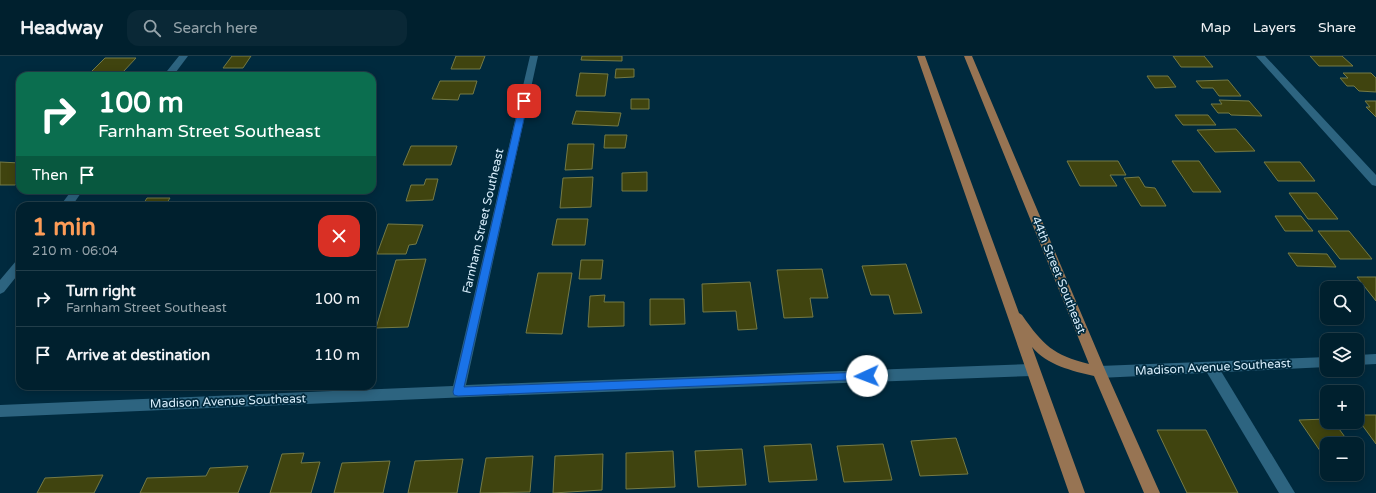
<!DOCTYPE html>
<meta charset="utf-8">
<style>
:root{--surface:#00202e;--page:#0a2836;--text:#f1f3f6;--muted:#95a3aa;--line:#223e4a;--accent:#fe9c57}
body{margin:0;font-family:"Varela Round",sans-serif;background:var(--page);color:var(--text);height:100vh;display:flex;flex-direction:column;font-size:15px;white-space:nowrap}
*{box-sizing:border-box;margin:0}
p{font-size:13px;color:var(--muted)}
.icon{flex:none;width:22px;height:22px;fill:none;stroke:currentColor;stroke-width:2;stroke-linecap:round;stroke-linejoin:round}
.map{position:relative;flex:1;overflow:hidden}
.details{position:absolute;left:16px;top:146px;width:360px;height:188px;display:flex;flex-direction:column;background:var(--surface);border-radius:12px;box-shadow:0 2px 10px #0003,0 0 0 1px var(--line)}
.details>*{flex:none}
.banner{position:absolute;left:16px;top:16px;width:360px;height:122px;border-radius:12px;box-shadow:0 2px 10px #0003,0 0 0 1px var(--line);background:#0b6e4f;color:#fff;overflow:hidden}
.buttons{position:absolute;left:1320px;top:225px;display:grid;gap:8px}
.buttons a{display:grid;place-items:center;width:44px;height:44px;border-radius:8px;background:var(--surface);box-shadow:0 2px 10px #0003,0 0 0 1px var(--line);font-size:20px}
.pin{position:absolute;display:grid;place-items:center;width:34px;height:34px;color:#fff;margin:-17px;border-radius:8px;box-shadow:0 2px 6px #0006}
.me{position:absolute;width:44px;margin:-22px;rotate:268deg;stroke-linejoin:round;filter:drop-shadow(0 0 3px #0008)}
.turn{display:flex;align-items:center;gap:14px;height:84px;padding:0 16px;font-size:18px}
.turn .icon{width:52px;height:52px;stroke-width:2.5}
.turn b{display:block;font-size:28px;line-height:34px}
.then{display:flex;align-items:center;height:38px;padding:0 16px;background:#0003;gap:8px;font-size:15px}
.round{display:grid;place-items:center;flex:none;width:42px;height:42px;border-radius:12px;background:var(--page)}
.overview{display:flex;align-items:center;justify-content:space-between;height:68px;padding:0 16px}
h1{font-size:24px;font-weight:700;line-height:30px;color:var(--accent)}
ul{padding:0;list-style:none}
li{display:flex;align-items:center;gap:12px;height:56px;padding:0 16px;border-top:1px solid var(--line)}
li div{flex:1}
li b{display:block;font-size:15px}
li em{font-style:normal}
header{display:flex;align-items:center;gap:24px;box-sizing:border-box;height:56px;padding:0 20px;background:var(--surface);border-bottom:1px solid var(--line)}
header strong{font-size:19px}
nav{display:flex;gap:22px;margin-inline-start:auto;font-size:14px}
.search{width:280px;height:36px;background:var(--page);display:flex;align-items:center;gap:10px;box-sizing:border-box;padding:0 14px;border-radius:12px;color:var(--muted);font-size:15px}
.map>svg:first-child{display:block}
</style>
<header>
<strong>Headway</strong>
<div class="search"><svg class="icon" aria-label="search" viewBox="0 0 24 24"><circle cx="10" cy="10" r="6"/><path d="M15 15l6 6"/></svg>Search here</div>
<nav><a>Map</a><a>Layers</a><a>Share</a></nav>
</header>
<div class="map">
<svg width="1376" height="437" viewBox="0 0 1376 437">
<rect width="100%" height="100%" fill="#002a3e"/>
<path fill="#40440f" stroke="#747a46" d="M 232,0 L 251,0 L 243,12 L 223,12 Z
M 456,0 L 485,0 L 480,13 L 451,13 Z
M 582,0 L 622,0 L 622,5 L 581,4 Z
M 1173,0 L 1204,0 L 1213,11 L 1181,11 Z
M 1310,0 L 1342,0 L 1353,10 L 1319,10 Z
M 105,2 L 136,2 L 123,16 L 91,16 Z
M 616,13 L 634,13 L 634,21 L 615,22 Z
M 580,17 L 608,18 L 605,40 L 576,40 Z
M 1343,17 L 1371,17 L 1376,22 L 1376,36 L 1359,35 L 1354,30 L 1347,30 L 1340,22 L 1348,22 Z
M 1147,20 L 1168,20 L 1176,31 L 1155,32 Z
M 1228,24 L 1241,40 L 1219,40 L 1213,32 L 1202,32 L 1196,25 Z
M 440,25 L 477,25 L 473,38 L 460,38 L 458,44 L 432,43 Z
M 631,43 L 649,43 L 649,53 L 631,53 Z
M 1219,44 L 1249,45 L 1262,60 L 1231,59 L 1229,57 L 1218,57 L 1211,48 L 1222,48 Z
M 1365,45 L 1376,45 L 1376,61 L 1366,51 L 1370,51 Z
M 576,55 L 621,57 L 618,70 L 572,68 Z
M 1175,59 L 1208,59 L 1216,69 L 1183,69 Z
M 1236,73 L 1255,95 L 1215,96 L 1197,74 Z
M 605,79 L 627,79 L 625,92 L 604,92 Z
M 568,88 L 594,88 L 592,113 L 565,114 Z
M 411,90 L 457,90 L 451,109 L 403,109 Z
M 1067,105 L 1118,105 L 1126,119 L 1110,119 L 1117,130 L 1080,130 Z
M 1172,105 L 1199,105 L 1221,136 L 1193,136 Z
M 0,106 L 20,107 L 20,124 L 15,129 L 0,129 Z
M 1264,106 L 1300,106 L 1315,125 L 1278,125 Z
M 647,116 L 647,135 L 622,135 L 622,117 Z
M 593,121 L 591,151 L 560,152 L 563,122 Z
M 1139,121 L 1145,131 L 1155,132 L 1166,150 L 1141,150 L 1124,122 Z
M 426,123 L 438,123 L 433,144 L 406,145 L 411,129 L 424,129 Z
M 1289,137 L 1317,137 L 1338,163 L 1308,163 Z
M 147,142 L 170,142 L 165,150 L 142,150 Z
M 1275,160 L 1301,160 L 1313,175 L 1285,175 Z
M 557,163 L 588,163 L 585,189 L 552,189 Z
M 388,168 L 423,169 L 416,188 L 409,189 L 406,198 L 377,198 Z
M 1318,175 L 1349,175 L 1372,203 L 1340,203 Z
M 1288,197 L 1327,198 L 1336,211 L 1297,210 Z
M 426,203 L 408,271 L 376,272 L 396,204 Z
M 581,204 L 603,204 L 601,223 L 579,223 Z
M 906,208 L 922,257 L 894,258 L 889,239 L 871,239 L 862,210 Z
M 822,213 L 828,242 L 810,242 L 813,261 L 784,262 L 777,214 Z
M 538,217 L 572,217 L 562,278 L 526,277 Z
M 1357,221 L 1376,221 L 1376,245 Z
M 750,226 L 757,273 L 738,274 L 736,255 L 703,256 L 702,228 Z
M 605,239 L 604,246 L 624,246 L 624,270 L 588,271 L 590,240 Z
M 650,243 L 684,243 L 685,268 L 650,269 Z
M 1357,359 L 1376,359 L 1376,388 L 1357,362 Z
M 1327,363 L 1327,366 L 1334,366 L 1350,388 L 1327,388 L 1327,405 L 1299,364 Z
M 1157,374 L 1206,374 L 1238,437 L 1187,437 Z
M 956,382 L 968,418 L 920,420 L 911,385 Z
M 811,388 L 817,424 L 769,426 L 764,390 Z
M 883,388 L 892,424 L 844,426 L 837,390 Z
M 742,393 L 746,429 L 698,431 L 695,395 Z
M 673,395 L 675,431 L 626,433 L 626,397 Z
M 304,397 L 301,407 L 320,406 L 311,437 L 270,437 L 282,398 Z
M 1357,397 L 1364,407 L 1357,408 Z
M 603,398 L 602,434 L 553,437 L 555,400 Z
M 533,400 L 530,436 L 480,437 L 486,402 Z
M 463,403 L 457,437 L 408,437 L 415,405 Z
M 390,405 L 383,437 L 334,437 L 342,407 Z
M 248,410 L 238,437 L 140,437 L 147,422 L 206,420 L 210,412 Z
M 103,419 L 94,437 L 37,437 L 45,422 Z"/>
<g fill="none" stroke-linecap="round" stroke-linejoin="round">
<path fill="#2d6480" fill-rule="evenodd" d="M 1211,306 L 1216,307 L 1295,437 L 1279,437 L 1206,315 L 1204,311 L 1206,307 Z"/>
<path fill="#2d6480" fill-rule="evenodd" d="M 179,0 L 188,0 L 173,20 L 163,20 Z
M 530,0 L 538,0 L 466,329 L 1032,308 L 1037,310 L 1039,314 L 1037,318 L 1032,320 L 492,340 L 0,361 L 0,349 L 453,330 Z
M 1256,0 L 1265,0 L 1376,119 L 1376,130 L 1372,129 Z
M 72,134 L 83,134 L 72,150 L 60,150 Z
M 20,204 L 20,216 L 4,236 L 0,238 L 0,224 L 16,205 Z
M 1376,298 L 1376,308 L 1357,309 L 1357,299 Z
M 1327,301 L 1327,311 L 1099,322 L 1094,320 L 1092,316 L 1094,312 L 1099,310 Z"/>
<path fill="#977453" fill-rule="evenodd" d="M 917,0 L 925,0 L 1019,257 L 1022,259 C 1043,289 1053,299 1089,308 L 964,0 L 972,0 L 1106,316 L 1160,437 L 1144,437 L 1094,320 C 1072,315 1047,309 1032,291 L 1085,437 L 1069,437 Z"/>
</g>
<path fill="#1a73e8" stroke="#114b97" d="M 524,43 L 528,45 L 464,331 L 867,316 L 871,317 L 872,320 L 871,323 L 458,340 L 454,339 L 453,336 L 520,45 Z"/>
<g text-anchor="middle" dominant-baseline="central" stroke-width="3.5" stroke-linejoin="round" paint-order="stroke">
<g font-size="12" fill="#d8eefc" stroke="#002a3e">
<text transform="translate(483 165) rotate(-77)">Farnham Street Southeast</text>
<text transform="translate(1059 219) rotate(68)">44th Street Southeast</text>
<text transform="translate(1213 311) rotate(-3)">Madison Avenue Southeast</text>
<text transform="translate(228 345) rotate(-2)">Madison Avenue Southeast</text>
</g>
</g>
</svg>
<div class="buttons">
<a><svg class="icon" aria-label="search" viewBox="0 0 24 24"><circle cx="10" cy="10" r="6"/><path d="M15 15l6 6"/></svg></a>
<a><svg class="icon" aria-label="layers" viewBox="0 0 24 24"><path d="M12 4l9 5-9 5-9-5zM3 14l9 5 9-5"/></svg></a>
<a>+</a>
<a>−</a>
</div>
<div class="pin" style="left:524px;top:45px;background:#d93025"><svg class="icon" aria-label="arrive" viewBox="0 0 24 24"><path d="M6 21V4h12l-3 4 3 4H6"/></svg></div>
<svg class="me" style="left:867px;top:320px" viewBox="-20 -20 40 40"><circle r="19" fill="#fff"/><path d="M0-13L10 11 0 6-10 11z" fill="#1a73e8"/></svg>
<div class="banner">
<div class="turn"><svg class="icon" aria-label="right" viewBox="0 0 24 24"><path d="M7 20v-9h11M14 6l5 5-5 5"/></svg><div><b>100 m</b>Farnham Street Southeast</div></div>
<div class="then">Then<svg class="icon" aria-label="arrive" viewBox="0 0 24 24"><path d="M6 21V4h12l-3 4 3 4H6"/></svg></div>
</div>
<section class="details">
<div class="overview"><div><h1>1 min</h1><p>210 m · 06:04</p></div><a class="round" style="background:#d93025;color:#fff"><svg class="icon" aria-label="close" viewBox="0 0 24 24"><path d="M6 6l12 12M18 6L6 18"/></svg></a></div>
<ul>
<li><svg class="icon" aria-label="right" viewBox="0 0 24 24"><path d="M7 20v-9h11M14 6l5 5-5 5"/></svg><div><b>Turn right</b><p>Farnham Street Southeast</p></div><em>100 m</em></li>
<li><svg class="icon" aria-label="arrive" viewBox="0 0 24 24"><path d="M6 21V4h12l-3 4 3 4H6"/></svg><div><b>Arrive at destination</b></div><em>110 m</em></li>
</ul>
</section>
</div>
